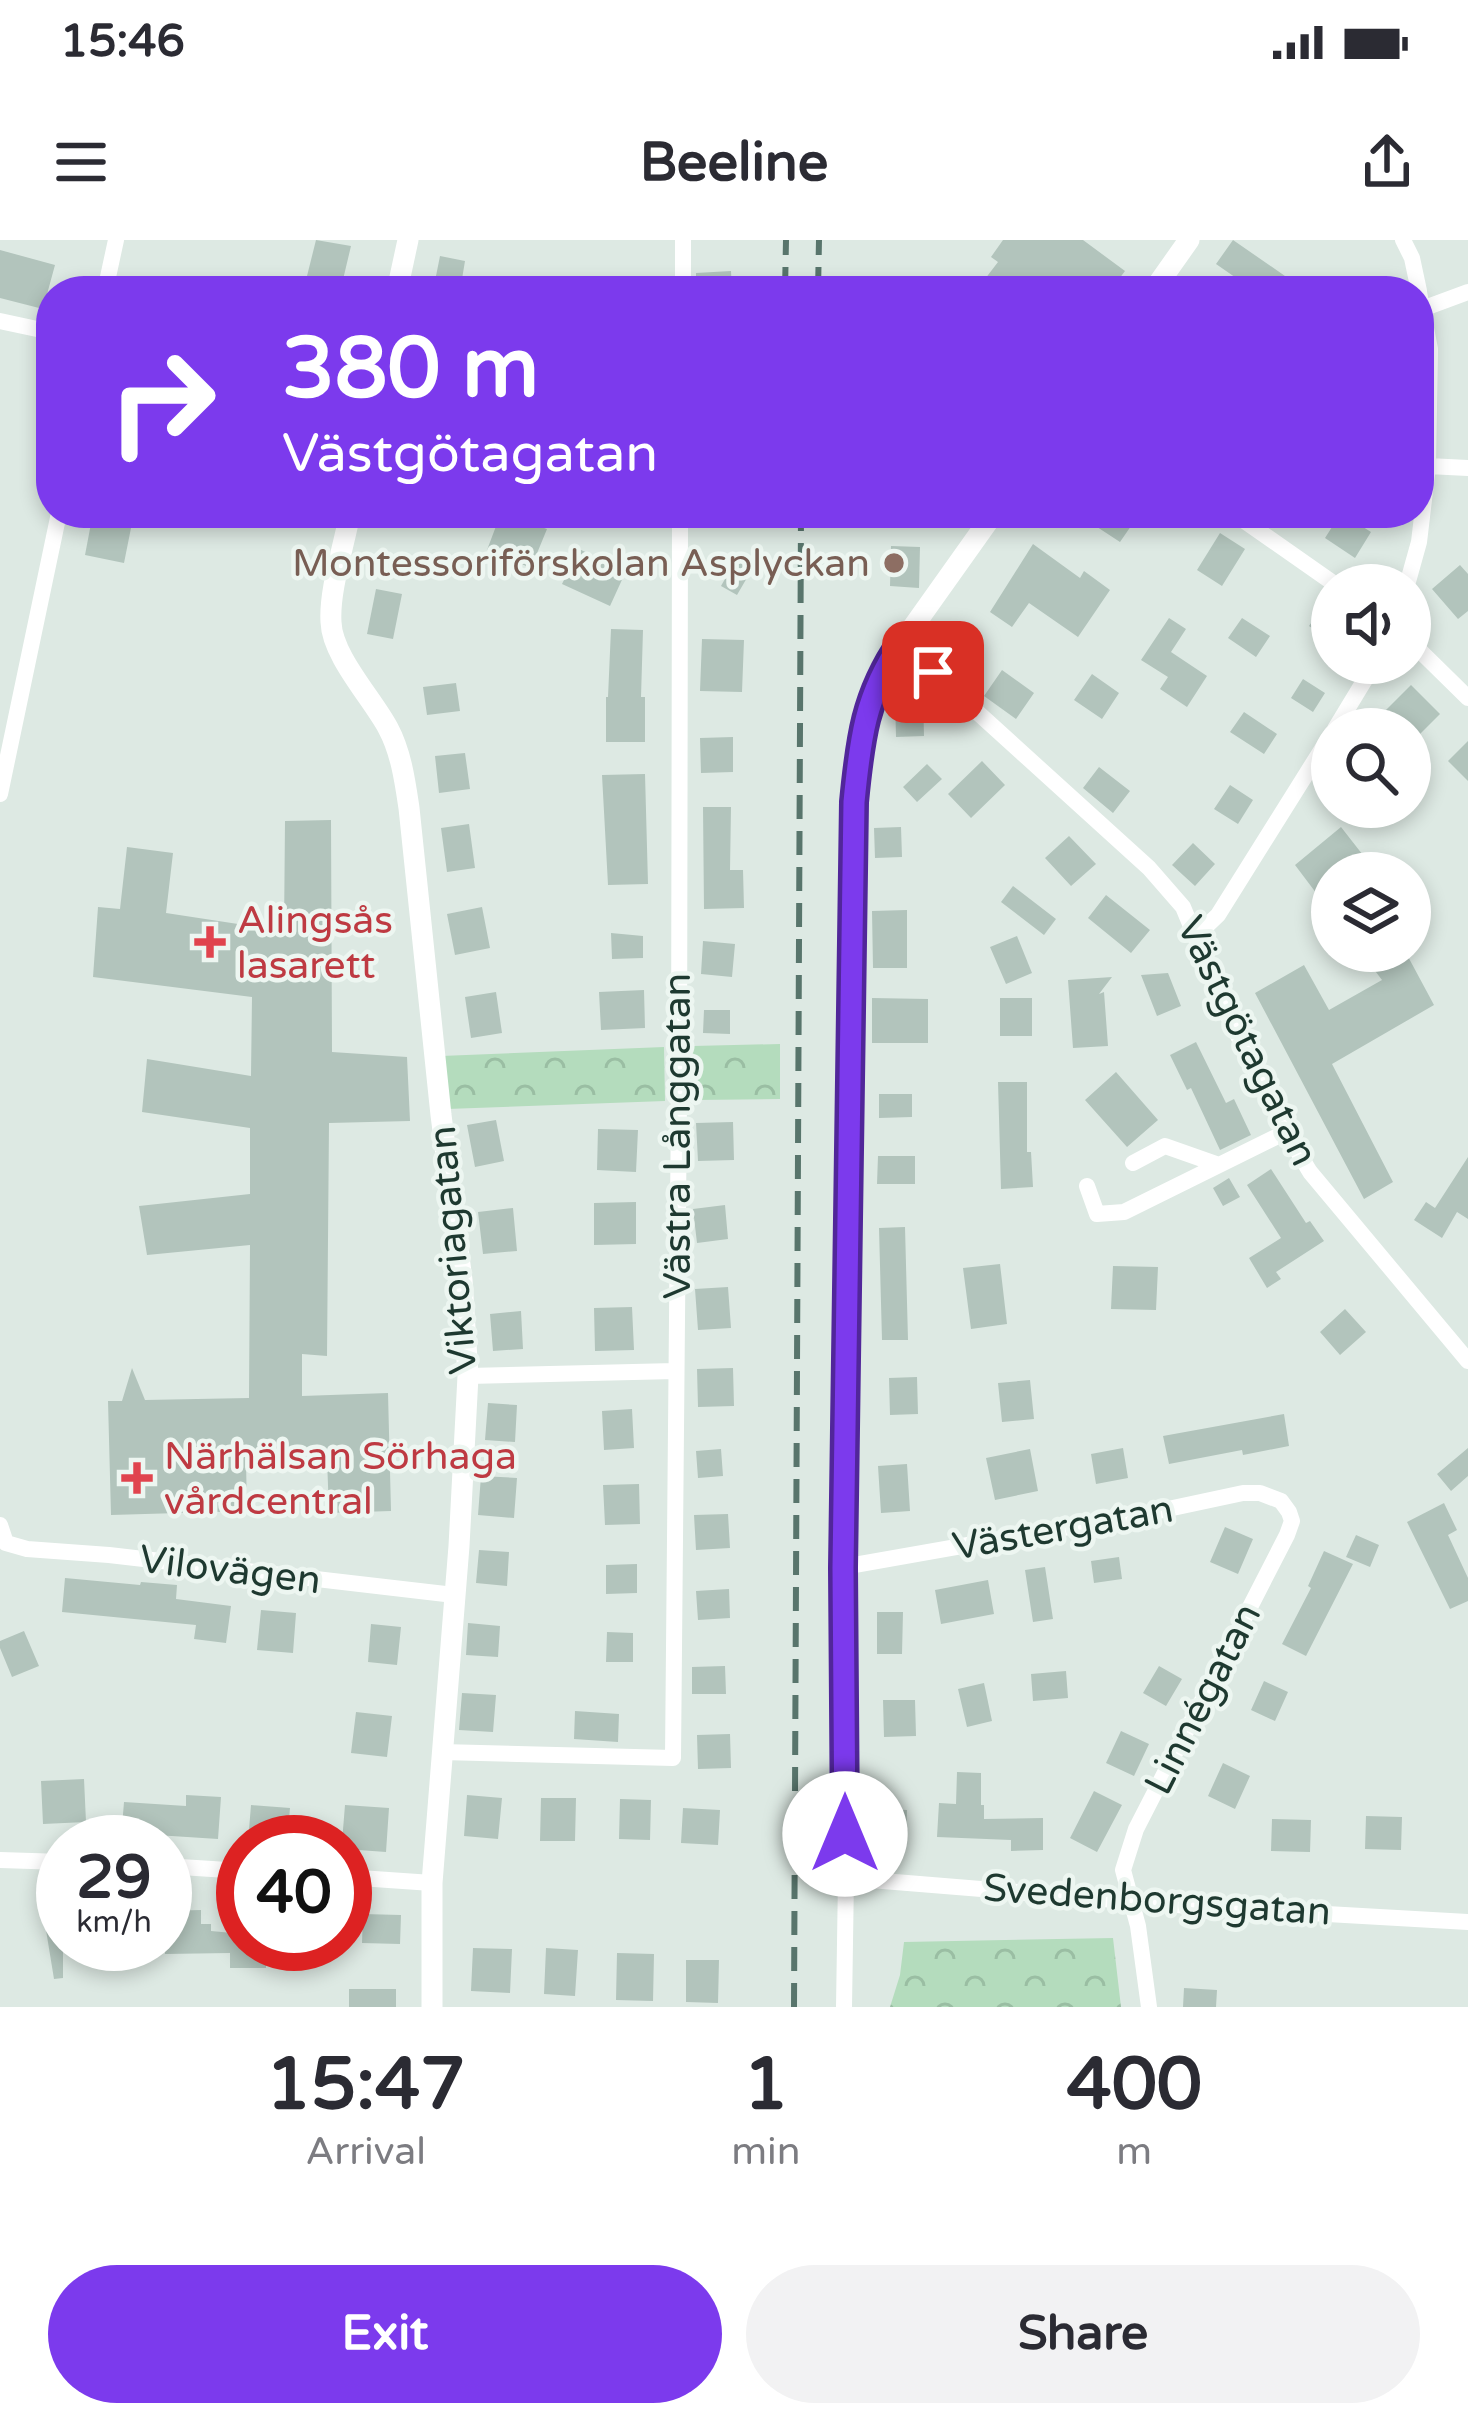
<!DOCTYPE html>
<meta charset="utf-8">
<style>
:root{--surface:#fff;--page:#f2f2f3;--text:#2b2b33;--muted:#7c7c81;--accent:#7c3aed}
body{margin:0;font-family:"Varela Round",sans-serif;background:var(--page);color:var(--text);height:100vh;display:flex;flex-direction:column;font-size:45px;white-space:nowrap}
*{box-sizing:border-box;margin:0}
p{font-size:39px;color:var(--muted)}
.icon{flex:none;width:66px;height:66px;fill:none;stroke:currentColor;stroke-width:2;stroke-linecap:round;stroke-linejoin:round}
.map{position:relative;height:1767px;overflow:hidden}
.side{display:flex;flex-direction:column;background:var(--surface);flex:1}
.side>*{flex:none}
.banner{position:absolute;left:36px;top:36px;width:1398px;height:252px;border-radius:48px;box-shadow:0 6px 18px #0003;background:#7c3aed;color:#fff;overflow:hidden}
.tools{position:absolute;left:1311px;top:324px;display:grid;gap:24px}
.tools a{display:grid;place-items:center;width:120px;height:120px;border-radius:50%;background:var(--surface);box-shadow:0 6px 18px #0003;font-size:60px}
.speed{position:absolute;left:36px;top:1575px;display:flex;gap:24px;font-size:60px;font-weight:700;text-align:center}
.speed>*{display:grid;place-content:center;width:156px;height:156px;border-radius:50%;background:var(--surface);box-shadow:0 6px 18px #0003;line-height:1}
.speed small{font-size:30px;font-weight:400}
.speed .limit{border:18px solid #d22;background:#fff;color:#111}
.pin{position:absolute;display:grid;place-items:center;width:102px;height:102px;color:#fff;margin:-51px;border-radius:24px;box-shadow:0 6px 18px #0006}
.me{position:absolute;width:132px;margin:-66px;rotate:0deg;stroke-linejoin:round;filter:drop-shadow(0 0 9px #0008)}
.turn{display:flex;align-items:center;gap:42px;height:252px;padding:0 48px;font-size:54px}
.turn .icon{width:156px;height:156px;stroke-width:2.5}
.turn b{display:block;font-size:84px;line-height:102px}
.eta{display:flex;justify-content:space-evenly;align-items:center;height:204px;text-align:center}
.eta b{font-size:72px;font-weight:800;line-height:84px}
.primary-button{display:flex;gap:24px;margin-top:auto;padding:24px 48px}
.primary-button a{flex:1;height:138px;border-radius:72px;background:var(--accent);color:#fff;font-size:48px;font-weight:800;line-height:138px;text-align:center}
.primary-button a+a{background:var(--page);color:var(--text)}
.status{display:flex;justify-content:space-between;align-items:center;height:84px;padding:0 60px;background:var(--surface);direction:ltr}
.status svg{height:33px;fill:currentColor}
header{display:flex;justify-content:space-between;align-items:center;height:156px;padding:0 48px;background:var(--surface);font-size:54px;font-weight:800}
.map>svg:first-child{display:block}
</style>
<div class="status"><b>15:46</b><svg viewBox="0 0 49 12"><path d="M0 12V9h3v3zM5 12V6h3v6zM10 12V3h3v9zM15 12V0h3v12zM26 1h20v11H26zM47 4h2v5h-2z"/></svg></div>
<header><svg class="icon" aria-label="menu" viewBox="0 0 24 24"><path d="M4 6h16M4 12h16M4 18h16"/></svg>Beeline<svg class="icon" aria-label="share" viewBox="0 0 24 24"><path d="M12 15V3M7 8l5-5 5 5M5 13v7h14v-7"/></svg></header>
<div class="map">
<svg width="1468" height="1767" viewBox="0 0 1468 1767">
<defs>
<pattern id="park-crowns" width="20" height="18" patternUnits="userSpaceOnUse" patternTransform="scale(3)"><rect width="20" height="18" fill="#b4dcbd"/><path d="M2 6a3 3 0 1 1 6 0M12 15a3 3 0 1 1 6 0" fill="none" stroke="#9abea3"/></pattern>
</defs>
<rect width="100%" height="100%" fill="#dde9e3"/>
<path fill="url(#park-crowns)" d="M 780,804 L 780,859 L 694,860 L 693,806 Z
M 664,807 L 665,861 L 447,869 L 441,816 Z
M 1113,1698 L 1121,1767 L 890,1767 L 900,1735 L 904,1702 Z"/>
<path fill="#b2c4bc" d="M 316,0 L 351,6 L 341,48 L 306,40 Z
M 1003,0 L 1083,0 L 1125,31 L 1110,51 L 1002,51 L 985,39 L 998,22 L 991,17 Z
M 1233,0 L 1285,36 L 1274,51 L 1255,51 L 1216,24 Z
M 0,10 L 55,25 L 43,69 L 0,58 Z
M 440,16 L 465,21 L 460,51 L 433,51 Z
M 731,31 L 732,51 L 696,51 L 696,33 Z
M 93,273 L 134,273 L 124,323 L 85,315 Z
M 501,273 L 547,289 L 531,328 L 487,310 Z
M 1098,273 L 1140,273 L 1120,302 L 1091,283 Z
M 1341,273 L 1371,292 L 1355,318 L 1325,298 Z
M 1220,293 L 1245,309 L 1222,346 L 1197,330 Z
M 1033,304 L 1080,338 L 1084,331 L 1110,350 L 1078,397 L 1029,363 L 1012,387 L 990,372 Z
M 891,306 L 920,307 L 919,348 L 890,346 Z
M 579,309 L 626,331 L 610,366 L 562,344 Z
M 739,314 L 755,324 L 737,355 L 721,346 Z
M 1460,325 L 1468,334 L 1468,371 L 1458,379 L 1432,349 Z
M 376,349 L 402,354 L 393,399 L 367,394 Z
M 1330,356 L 1332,357 L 1332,402 L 1309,386 Z
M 1169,378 L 1186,389 L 1171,412 L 1207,436 L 1187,467 L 1160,449 L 1168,437 L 1141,420 Z
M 1242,378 L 1270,396 L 1256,417 L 1228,398 Z
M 944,382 L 971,406 L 955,424 L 928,400 Z
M 611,389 L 643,390 L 641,457 L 645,457 L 645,502 L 606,502 L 606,457 L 608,457 Z
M 702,399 L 744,400 L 742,452 L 700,451 Z
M 1002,430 L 1034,453 L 1016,479 L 984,456 Z
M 1092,434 L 1119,453 L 1102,479 L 1074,460 Z
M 1303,439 L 1325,453 L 1313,472 L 1291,458 Z
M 456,443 L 460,471 L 427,475 L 423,447 Z
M 1411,445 L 1440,474 L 1415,499 L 1410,494 L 1410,489 L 1405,489 L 1386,470 Z
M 895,455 L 923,455 L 924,496 L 896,497 Z
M 1244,472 L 1277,494 L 1264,514 L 1230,492 Z
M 733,497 L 733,532 L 701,533 L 700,498 Z
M 1468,501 L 1468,541 L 1448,521 Z
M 465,513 L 470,549 L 439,553 L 435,516 Z
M 982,521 L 1005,545 L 971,578 L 948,554 Z
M 927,524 L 942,539 L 917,562 L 903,547 Z
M 1099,527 L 1130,551 L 1113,573 L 1083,548 Z
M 645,534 L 648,644 L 608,645 L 602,535 Z
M 1230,545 L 1253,560 L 1238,584 L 1214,569 Z
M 703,567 L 731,567 L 730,630 L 743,630 L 744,668 L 704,669 Z
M 331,580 L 332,812 L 407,817 L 410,881 L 329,883 L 327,1116 L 302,1114 L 302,1156 L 388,1153 L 391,1271 L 329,1273 L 327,1218 L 246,1221 L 247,1271 L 111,1275 L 108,1161 L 122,1161 L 132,1128 L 145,1160 L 249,1158 L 250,1005 L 147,1015 L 139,966 L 250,954 L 250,888 L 142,872 L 147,819 L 251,836 L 252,757 L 93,737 L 98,667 L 120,669 L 127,607 L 173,613 L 166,673 L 284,691 L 285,581 Z
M 469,584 L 475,628 L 447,632 L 441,588 Z
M 901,587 L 902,617 L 875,618 L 874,588 Z
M 1341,587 L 1377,633 L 1332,633 L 1332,674 L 1295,625 Z
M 1069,596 L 1096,624 L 1071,646 L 1045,618 Z
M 1193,603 L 1215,624 L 1195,646 L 1172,625 Z
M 1013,646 L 1056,679 L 1044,695 L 1001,662 Z
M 1106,655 L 1150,690 L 1131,713 L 1088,678 Z
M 482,667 L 490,708 L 455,715 L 447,674 Z
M 907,670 L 907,728 L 873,728 L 872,671 Z
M 611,693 L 643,696 L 643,718 L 612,719 Z
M 1017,696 L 1032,733 L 1006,744 L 990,707 Z
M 703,701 L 735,704 L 732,737 L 701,734 Z
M 1360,711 L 1405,711 L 1434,765 L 1332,824 L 1393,942 L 1364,959 L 1255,753 L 1304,725 L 1329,770 L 1382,740 Z
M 1168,733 L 1181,766 L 1157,776 L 1141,735 Z
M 1112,737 L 1099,754 L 1104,752 L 1108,806 L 1073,808 L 1068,740 Z
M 644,750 L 645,788 L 601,790 L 599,752 Z
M 496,752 L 502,793 L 471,798 L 465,757 Z
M 872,758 L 928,759 L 928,803 L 872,803 Z
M 1000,758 L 1032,758 L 1032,796 L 1000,796 Z
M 704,770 L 730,770 L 730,794 L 703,793 Z
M 1196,802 L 1226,863 L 1234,859 L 1251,895 L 1220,910 L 1191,848 L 1187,850 L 1170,815 Z
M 1116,832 L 1158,880 L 1127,907 L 1085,860 Z
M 998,842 L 1027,842 L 1027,912 L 1031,912 L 1033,947 L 1001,949 Z
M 879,854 L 912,854 L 912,877 L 879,878 Z
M 496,880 L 504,921 L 475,927 L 467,885 Z
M 733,882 L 734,920 L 698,921 L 696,883 Z
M 598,889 L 638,890 L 636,932 L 597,930 Z
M 878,916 L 915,916 L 915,944 L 877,944 Z
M 1468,917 L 1468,979 L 1457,972 L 1442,998 L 1414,980 L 1426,962 L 1435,968 Z
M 1271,929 L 1306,983 L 1310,981 L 1324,1001 L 1276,1032 L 1281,1039 L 1267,1048 L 1249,1018 L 1281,998 L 1247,945 Z
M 1229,938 L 1240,957 L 1223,966 L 1213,948 Z
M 636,962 L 636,1004 L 594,1005 L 594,963 Z
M 725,965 L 728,999 L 697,1003 L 693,969 Z
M 513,968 L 517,1011 L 483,1014 L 478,972 Z
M 905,987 L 908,1100 L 882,1100 L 879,988 Z
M 1000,1024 L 1007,1084 L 971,1089 L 963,1028 Z
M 1113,1026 L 1158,1027 L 1156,1070 L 1111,1069 Z
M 728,1047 L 731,1088 L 698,1090 L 695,1049 Z
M 632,1067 L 634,1110 L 595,1111 L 594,1068 Z
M 1345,1069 L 1366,1092 L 1340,1115 L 1320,1092 Z
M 521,1071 L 523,1109 L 493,1111 L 490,1074 Z
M 733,1128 L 734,1166 L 698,1167 L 697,1129 Z
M 917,1137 L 918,1174 L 890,1175 L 889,1138 Z
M 1030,1140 L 1034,1179 L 1002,1182 L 998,1143 Z
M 488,1163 L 517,1165 L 515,1202 L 485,1200 Z
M 632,1169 L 634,1208 L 604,1210 L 602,1171 Z
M 1284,1174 L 1289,1206 L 1243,1215 L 1242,1210 L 1169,1224 L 1163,1196 Z
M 1123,1208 L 1128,1238 L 1096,1244 L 1091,1214 Z
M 1468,1208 L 1468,1236 L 1451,1251 L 1437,1234 Z
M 721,1209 L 723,1236 L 698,1238 L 696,1211 Z
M 1030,1209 L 1038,1251 L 995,1260 L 986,1218 Z
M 907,1224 L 910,1271 L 881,1273 L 878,1226 Z
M 481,1236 L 517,1238 L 514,1278 L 478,1275 Z
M 639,1244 L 640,1284 L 605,1285 L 603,1245 Z
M 1444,1263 L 1457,1290 L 1448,1295 L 1468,1338 L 1468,1361 L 1450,1369 L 1407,1282 Z
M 728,1274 L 730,1308 L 696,1310 L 694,1275 Z
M 1225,1287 L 1253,1299 L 1238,1334 L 1210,1322 Z
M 1356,1295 L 1379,1305 L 1370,1327 L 1346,1317 Z
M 479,1310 L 509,1312 L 507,1346 L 476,1343 Z
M 1324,1311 L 1353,1324 L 1306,1416 L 1282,1404 L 1311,1348 L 1308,1346 Z
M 1119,1317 L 1122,1339 L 1094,1343 L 1091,1321 Z
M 637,1324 L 637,1353 L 606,1354 L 606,1325 Z
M 1045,1327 L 1053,1379 L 1033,1382 L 1025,1330 Z
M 65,1338 L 140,1345 L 141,1342 L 177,1345 L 176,1359 L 231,1366 L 226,1403 L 194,1399 L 196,1385 L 62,1372 Z
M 988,1340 L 994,1374 L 941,1384 L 935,1350 Z
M 729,1349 L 730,1378 L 698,1380 L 696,1351 Z
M 261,1370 L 296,1373 L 293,1413 L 257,1410 Z
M 877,1372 L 903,1372 L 902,1414 L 877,1414 Z
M 468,1383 L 500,1386 L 498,1417 L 466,1415 Z
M 371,1384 L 401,1387 L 397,1425 L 368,1422 Z
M 24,1391 L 39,1426 L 12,1437 L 0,1408 L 0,1401 Z
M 607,1392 L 633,1393 L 633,1422 L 606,1422 Z
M 725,1426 L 726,1454 L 692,1454 L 692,1427 Z
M 1159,1426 L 1182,1439 L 1166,1466 L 1143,1453 Z
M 1066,1431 L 1068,1458 L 1033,1461 L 1031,1434 Z
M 1264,1441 L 1288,1452 L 1275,1481 L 1251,1470 Z
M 984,1443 L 992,1481 L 967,1487 L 958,1449 Z
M 462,1453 L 496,1455 L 493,1492 L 459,1490 Z
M 883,1460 L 915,1460 L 916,1496 L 884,1497 Z
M 575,1471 L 619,1474 L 618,1502 L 574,1499 Z
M 356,1472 L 392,1476 L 387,1517 L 351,1513 Z
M 1121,1491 L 1149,1504 L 1134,1536 L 1106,1523 Z
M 730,1494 L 731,1528 L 698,1529 L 697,1495 Z
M 1223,1523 L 1250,1536 L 1235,1569 L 1208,1556 Z
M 957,1532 L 981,1533 L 981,1565 L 984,1565 L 984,1579 L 1043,1578 L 1043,1610 L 1011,1611 L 1011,1600 L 937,1597 L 939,1563 L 956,1564 Z
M 84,1539 L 86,1582 L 43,1584 L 41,1541 Z
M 1094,1551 L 1122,1565 L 1097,1612 L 1070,1598 Z
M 186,1555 L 221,1557 L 218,1599 L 156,1595 L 156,1602 L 121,1599 L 124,1562 L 186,1566 Z
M 467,1555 L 502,1558 L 498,1599 L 464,1596 Z
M 541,1558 L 576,1558 L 575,1601 L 540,1601 Z
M 620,1559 L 651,1560 L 650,1600 L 619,1599 Z
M 251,1565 L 290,1568 L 287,1602 L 248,1602 Z
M 345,1565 L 389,1568 L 386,1612 L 345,1609 L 345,1602 L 342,1602 Z
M 683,1568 L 720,1570 L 718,1605 L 681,1603 Z
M 876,1569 L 907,1570 L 906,1604 L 875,1603 Z
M 1366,1576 L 1402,1577 L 1401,1610 L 1365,1609 Z
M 1272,1579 L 1311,1580 L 1310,1612 L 1271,1611 Z
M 201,1670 L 201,1684 L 211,1684 L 211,1691 L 243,1694 L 243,1704 L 266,1704 L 266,1728 L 230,1728 L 230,1713 L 165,1714 L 165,1671 Z
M 363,1674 L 401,1675 L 400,1704 L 362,1703 Z
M 63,1675 L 63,1738 L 54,1739 L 44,1678 Z
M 473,1708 L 512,1709 L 510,1753 L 471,1751 Z
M 546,1708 L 578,1710 L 575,1756 L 544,1754 Z
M 617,1713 L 654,1714 L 653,1761 L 616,1760 Z
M 686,1720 L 719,1720 L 718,1763 L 686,1762 Z
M 1184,1748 L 1217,1750 L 1216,1767 L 1183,1767 Z
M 349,1749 L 396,1749 L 396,1767 L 349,1767 Z"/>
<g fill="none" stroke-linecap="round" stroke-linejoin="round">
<path stroke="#fff" stroke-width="16" d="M 1403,0 L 1412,18 L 1419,51
M 105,51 L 116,0
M 683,51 L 683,0
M 1422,69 L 1468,52
M 0,81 L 51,92
M 1428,226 L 1468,228
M 1233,273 L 1336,345
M 1407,345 L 1419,302 L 1428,226 L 1430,109 L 1419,52
M 1410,401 L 1468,458
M 901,403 L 1149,628 L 1183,667 L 1229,778 L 1286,892 L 1310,932 L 1468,1121
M 1335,489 L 1375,423
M 0,554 L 59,273
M 1196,696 L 1218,675 L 1332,493
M 1133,923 L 1165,906 L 1219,925
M 1087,946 L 1097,974 L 1124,972 L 1286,892
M 468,1136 L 675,1131
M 0,1285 L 6,1303 L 27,1309 L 109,1315 L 454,1355
M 843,1327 L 1154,1272 L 1243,1253 L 1260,1253 L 1281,1261 L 1289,1272 L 1292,1281 L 1287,1295 L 1136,1589 L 1123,1630 L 1138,1686 L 1149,1767
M 441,1512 L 673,1518 L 679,860 L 680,273
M 0,1620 L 63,1622
M 165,1626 L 243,1631
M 345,1637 L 432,1643
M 844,1767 L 846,1638 L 1189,1666 L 1468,1682"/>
<path stroke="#fff" stroke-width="21" d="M 397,51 L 408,0
M 1153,51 L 1189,0
M 350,273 C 344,306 329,350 331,382 C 332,416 372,458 388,488 C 401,512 405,541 409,568 L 441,875 L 462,1040 L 468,1136 L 459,1306 L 432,1643 L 432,1767
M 846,1638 L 843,1327 L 854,562 L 859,502 L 869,460 L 886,425 L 994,273"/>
<path stroke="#58756c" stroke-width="6" stroke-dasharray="24 12" stroke-linecap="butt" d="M 785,51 L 786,0
M 818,51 L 819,0
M 794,1767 L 801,273"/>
</g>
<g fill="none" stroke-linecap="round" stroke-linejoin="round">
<defs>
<path id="route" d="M 845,1594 L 843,1328 L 854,562 C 860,500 865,455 901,403 L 933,432"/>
</defs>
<use href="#route" stroke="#51269a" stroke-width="30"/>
<use href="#route" stroke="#7c3aed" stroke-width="21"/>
</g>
<circle fill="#8d6e63" stroke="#edf6f1" stroke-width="4.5" cx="894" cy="323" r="12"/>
<g fill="#e0444e" stroke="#edf6f1" stroke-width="4.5">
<path d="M204 684h12v12h12v12h-12v12h-12v-12h-12v-12h12z"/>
<path d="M131 1220h12v12h12v12h-12v12h-12v-12h-12v-12h12z"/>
</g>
<g text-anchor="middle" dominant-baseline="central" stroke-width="9" stroke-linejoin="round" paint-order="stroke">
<g font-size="39" fill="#785e54" stroke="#edf6f1" text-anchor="end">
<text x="870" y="323">Montessoriförskolan Asplyckan</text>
</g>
<g font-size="39" fill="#be3a42" stroke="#edf6f1" text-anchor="start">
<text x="237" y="680">Alingsås<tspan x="237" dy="45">lasarett</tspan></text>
<text x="164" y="1216">Närhälsan Sörhaga<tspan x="164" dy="45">vårdcentral</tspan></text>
</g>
<g font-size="39" fill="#1e3930" stroke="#edf6f1">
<text transform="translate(1247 801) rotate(64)">Västgötagatan</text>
<text transform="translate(677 896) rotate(-90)">Västra Långgatan</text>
<text transform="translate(453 1010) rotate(-95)">Viktoriagatan</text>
<text transform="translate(1063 1288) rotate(-10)">Västergatan</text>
<text transform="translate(230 1330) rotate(7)">Vilovägen</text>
<text transform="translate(1203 1459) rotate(-63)">Linnégatan</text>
<text transform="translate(1157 1660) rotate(4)">Svedenborgsgatan</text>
</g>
</g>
</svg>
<div class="tools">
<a><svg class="icon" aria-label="sound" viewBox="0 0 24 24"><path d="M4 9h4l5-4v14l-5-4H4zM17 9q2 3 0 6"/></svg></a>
<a><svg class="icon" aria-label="search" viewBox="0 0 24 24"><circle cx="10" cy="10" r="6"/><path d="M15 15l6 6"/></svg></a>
<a><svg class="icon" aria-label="layers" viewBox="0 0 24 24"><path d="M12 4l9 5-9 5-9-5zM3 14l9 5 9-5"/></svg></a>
</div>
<div class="speed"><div>29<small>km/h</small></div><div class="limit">40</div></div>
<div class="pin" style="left:933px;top:432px;background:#d93025"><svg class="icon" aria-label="arrive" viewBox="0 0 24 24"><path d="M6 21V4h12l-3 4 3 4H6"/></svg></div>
<svg class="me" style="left:845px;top:1594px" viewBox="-20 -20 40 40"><circle r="19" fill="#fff"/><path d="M0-13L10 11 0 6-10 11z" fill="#7c3aed"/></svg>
<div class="banner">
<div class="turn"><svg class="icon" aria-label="right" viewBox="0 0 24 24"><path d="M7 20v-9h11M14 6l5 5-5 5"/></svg><div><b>380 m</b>Västgötagatan</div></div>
</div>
</div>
<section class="side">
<div class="eta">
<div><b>15:47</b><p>Arrival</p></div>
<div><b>1</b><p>min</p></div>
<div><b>400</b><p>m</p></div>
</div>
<div class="primary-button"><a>Exit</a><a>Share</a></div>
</section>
